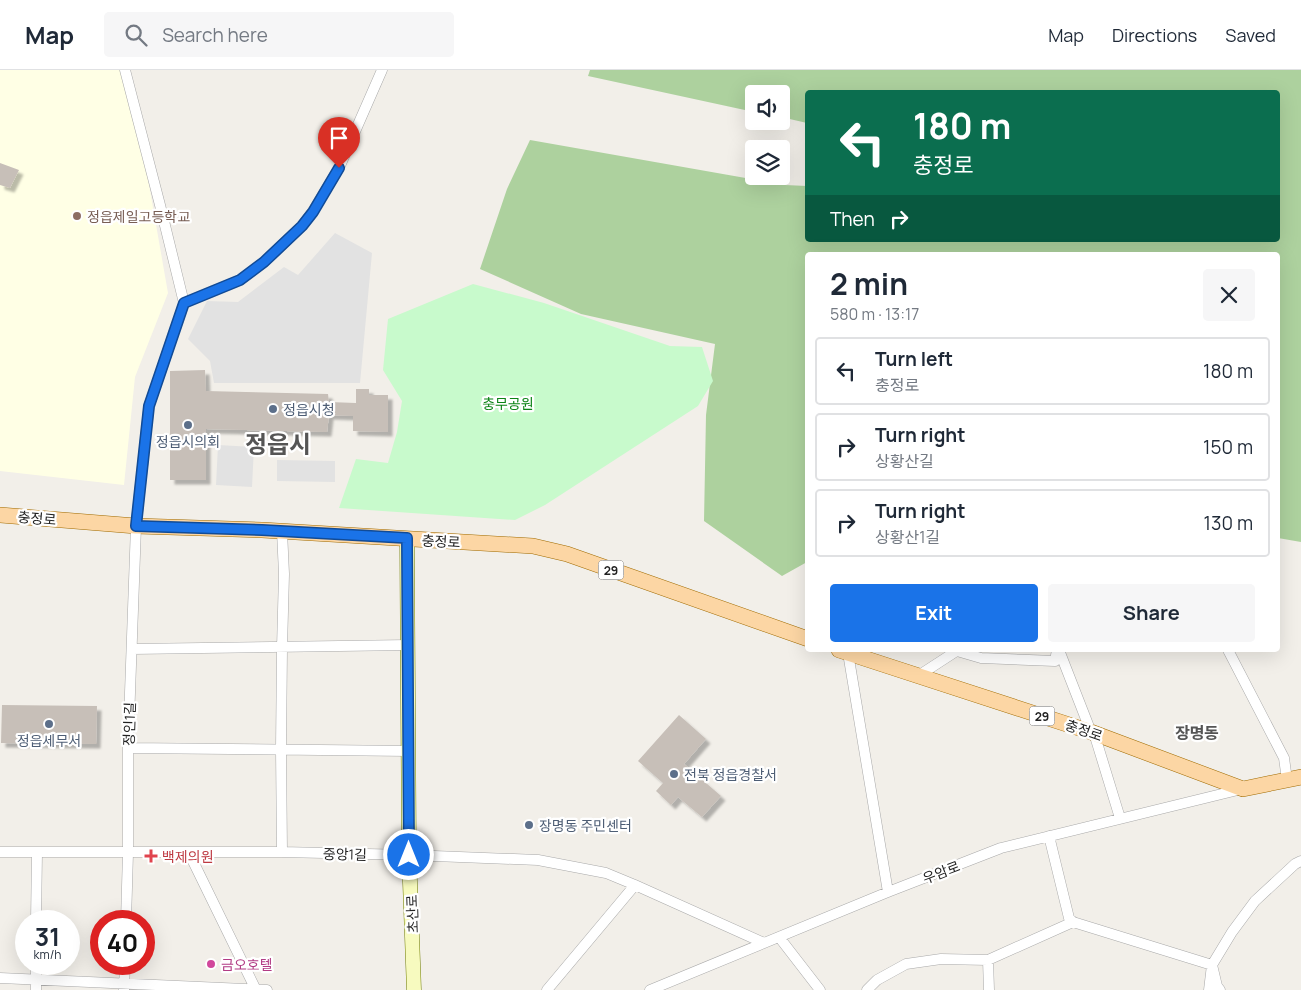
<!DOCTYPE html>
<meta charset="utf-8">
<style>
:root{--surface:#fff;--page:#f6f6f7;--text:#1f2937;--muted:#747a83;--line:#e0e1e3;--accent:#1a73e8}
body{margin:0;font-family:Manrope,"Noto Sans KR",sans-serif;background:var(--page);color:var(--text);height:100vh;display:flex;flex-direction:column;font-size:19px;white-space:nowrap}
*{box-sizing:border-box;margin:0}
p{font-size:16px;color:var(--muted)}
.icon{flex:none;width:28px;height:28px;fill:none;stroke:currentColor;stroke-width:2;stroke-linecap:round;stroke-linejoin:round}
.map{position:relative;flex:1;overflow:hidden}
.drawer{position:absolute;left:805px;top:182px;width:475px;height:400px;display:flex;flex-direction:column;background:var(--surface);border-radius:5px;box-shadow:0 5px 20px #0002}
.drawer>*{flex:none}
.guide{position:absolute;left:805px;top:20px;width:475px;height:152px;border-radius:5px;box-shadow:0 5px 20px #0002;background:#0b6e4f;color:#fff;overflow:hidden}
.buttons{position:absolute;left:745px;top:15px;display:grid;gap:10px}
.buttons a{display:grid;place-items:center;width:45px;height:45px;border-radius:5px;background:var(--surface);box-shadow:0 5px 20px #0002;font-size:25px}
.speed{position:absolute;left:15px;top:840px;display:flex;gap:10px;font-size:25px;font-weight:700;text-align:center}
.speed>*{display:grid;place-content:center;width:65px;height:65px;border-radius:50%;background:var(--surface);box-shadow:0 5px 20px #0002;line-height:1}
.speed small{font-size:12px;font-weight:400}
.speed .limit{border:8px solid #d22;background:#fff;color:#111}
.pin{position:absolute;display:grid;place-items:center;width:42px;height:42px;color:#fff;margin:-51px -21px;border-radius:50% 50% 50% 0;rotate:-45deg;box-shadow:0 0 5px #0007}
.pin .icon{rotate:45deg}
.me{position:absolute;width:55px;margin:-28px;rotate:0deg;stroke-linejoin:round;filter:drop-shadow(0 0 4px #0008)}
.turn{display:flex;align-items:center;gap:18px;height:105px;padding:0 25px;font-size:22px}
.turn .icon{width:65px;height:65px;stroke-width:2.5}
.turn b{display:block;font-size:35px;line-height:42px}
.then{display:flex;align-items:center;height:48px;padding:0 25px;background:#0003;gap:10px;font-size:19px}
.round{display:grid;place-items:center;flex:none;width:52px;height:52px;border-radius:5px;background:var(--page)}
.overview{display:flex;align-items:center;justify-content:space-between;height:85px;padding:0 25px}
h1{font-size:30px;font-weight:700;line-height:38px}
.button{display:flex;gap:10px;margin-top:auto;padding:10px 25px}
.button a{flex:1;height:58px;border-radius:5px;background:var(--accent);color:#fff;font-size:20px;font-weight:700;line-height:58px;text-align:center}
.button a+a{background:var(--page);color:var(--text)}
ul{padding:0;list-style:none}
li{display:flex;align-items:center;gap:15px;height:68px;margin:0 10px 8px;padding:0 15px;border:2px solid var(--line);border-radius:5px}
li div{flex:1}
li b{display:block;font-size:19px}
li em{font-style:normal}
header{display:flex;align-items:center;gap:30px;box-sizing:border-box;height:70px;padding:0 25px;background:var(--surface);border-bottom:1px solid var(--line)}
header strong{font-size:24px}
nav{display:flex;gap:28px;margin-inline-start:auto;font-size:18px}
.search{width:350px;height:45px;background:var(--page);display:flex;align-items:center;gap:12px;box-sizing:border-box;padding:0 18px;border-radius:5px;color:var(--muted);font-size:19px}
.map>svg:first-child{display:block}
</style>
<header>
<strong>Map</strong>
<div class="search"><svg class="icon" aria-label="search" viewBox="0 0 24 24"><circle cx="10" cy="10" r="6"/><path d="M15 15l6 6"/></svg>Search here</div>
<nav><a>Map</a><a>Directions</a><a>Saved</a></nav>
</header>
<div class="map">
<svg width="1301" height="920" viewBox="0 0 1301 920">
<defs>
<filter id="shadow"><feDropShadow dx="4.5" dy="4.5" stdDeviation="1" flood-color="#0004"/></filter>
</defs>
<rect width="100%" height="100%" fill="#f2efe9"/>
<path fill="#ffffe5" d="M 0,0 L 122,0 L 141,69 L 168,223 L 135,307 L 124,415 L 0,401 Z"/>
<path fill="#add19e" d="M 590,0 L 1301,0 L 1301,472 L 1278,468 L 1278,185 L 808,185 L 807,492 L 782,506 L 704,451 L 706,345 L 715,274 L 581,244 L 480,199 L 507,119 L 530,70 L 785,115 L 807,116 L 808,170 L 1278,170 L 1278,22 L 808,22 L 807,53 L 781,47 L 781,24 L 754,24 L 754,42 L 588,6 Z"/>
<path fill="#c8facc" d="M 473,214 L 544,233 L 670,276 L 702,277 L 713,311 L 698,336 L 545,435 L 515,450 L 339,438 L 356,389 L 388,393 L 397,362 L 402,331 L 383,300 L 388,249 Z"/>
<path fill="#e2e2e2" d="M 335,163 L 372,183 L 360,313 L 214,313 L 210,291 L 188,269 L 207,231 L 238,232 L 284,197 L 298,205 Z
M 218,375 L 254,377 L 252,417 L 216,415 Z
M 277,390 L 335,391 L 335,412 L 277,411 Z"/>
<path fill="#c7bfb8" filter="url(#shadow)" d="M 0,93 L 19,100 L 10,118 L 0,115 Z
M 205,300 L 206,321 L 328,324 L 329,332 L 356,333 L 356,319 L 369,319 L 369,325 L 388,325 L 388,362 L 353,361 L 353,346 L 329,345 L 327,362 L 206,359 L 206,410 L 170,410 L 170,301 Z
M 2,635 L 97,636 L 96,674 L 1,673 Z
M 679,645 L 706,669 L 684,694 L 721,726 L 702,747 L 678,727 L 671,735 L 656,721 L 663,713 L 638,691 Z"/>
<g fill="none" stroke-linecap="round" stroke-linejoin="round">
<defs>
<path id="street" d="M 125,0 L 160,135 L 184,233 L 149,336 L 136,456 L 128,678 L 128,783 L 126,851
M 184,233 L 240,210 L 264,192 L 302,156 L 313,141 L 339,98 L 382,0
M 132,579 L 408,575
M 1059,580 L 1091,662
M 1228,580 L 1284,688 L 1287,710
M 957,581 L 981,588 L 1055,591 L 1057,580
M 848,583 L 888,822
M 918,606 L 958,580
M 1094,663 L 1120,748
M 128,678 L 409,681
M 1049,766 L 1069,848 L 1073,852 L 1212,895 L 1217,916 L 1220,920
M 0,782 L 282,782 L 409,785 L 538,790 L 606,803 L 635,815 L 764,873
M 282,782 L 281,679 L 282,578 L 284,504 L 282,461
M 189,783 L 256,920
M 36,851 L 37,782
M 779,867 L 820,920
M 988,890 L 989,920
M 36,894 L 36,920
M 0,908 L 267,920
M 124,920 L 125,894
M 547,920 L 635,815
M 650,920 L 888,822 L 1001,778 L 1242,719
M 867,920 L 877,910 L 906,894 L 941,889 L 988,890 L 1073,852
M 1209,920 L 1212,895 L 1232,862 L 1255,831 L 1295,794 L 1301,791"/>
<path id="secondary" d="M 407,469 L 409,785 L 414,920"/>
<path id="primary" d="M 0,445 L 136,456 L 262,460 L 533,476 L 567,484 L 808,569
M 839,580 L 1091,662 L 1243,719 L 1301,707"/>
</defs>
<use href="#street" stroke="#a9a9a9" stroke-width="11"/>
<use href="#secondary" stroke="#707d05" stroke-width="15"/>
<use href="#primary" stroke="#a06b00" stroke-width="16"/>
<use href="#street" stroke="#fff" stroke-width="10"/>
<use href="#secondary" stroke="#f7fabf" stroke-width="14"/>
<use href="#primary" stroke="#fcd6a4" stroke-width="15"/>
</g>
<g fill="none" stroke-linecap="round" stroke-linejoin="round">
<defs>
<path id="route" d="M 339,98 L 313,142 L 302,156 L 264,192 L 240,210 L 184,233 L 149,336 L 136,456 L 262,460 L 407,468 L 409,785"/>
</defs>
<use href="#route" stroke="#114b97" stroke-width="12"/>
<use href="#route" stroke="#1a73e8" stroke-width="9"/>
</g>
<circle fill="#8d6e63" stroke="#fff" stroke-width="2" cx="77" cy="146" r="5"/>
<g fill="#5c6f8a" stroke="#fff" stroke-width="2">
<circle cx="273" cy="339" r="5"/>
<circle cx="188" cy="355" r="5"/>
<circle cx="49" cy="654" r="5"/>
<circle cx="674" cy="704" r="5"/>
<circle cx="529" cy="755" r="5"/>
</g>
<path fill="#e0444e" stroke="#fff" stroke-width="2" d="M148.5 778.5h5v5h5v5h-5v5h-5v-5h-5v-5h5z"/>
<circle fill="#d1479c" stroke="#fff" stroke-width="2" cx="211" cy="894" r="5"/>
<g text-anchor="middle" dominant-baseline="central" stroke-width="4.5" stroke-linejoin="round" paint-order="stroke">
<g fill="#fff" stroke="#646464" stroke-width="1">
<rect x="598.5" y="490.5" width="25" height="19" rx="4"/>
<rect x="1029.5" y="636.5" width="25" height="19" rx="4"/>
</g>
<g font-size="12" font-weight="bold" fill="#222">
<text x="611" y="500">29</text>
<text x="1042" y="646">29</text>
</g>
<g font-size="14" fill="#785e54" stroke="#fff" text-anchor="start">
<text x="87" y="146">정읍제일고등학교</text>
</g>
<g font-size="14" fill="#0c8416" stroke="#fff">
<text x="508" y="333">충무공원</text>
</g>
<g font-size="14" fill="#4e5e75" stroke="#fff" text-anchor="start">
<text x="283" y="339">정읍시청</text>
<text x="188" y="371" text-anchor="middle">정읍시의회</text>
<text x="49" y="670" text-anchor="middle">정읍세무서</text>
<text x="684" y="704">전북 정읍경찰서</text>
<text x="539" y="755">장명동 주민센터</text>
</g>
<g font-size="14" fill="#222" stroke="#fff">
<text transform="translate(37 448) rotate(5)">충정로</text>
<text transform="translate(441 471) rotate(3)">충정로</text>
<text transform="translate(129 654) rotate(-88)">정인1길</text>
<text transform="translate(1084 660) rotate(19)">충정로</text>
<text transform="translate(345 784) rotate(1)">중앙1길</text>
<text transform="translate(941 802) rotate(-21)">우암로</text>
<text transform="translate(412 844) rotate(-92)">초산로</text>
</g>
<g font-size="14" fill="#be3a42" stroke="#fff" text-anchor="start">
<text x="162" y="786">백제의원</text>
</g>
<g font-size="14" fill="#b23c85" stroke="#fff" text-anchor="start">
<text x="221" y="894">금오호텔</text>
</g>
<g font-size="16" font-weight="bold" fill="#555" stroke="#fff">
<text x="1197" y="663">장명동</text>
</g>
<g font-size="24" font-weight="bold" fill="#555" stroke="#fff">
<text x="278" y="373">정읍시</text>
</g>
</g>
</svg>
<div class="buttons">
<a><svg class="icon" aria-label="sound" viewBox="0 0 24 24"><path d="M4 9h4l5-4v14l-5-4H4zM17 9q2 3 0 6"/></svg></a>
<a><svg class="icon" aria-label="layers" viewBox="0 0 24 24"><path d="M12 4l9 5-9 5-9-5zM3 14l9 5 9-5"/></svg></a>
</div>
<div class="speed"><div>31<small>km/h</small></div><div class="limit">40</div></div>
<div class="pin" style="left:339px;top:98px;background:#d93025"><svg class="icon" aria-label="arrive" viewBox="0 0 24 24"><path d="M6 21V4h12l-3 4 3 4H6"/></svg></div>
<svg class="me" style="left:409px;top:785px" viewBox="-20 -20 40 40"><circle r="17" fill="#1a73e8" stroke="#fff" stroke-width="3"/><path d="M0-11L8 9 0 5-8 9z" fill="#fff"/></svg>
<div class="guide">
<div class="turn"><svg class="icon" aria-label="left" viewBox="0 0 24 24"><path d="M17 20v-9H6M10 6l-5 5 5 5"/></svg><div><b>180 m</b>충정로</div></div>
<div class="then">Then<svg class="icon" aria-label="right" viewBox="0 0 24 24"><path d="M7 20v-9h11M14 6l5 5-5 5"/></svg></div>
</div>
<section class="drawer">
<div class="overview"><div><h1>2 min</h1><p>580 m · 13:17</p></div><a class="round"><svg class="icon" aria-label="close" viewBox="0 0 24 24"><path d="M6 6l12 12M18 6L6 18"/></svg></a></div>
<ul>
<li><svg class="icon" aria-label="left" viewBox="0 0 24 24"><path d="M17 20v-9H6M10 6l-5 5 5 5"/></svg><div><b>Turn left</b><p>충정로</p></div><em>180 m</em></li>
<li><svg class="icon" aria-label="right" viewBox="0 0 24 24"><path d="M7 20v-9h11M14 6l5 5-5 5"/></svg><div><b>Turn right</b><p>상황산길</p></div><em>150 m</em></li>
<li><svg class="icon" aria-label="right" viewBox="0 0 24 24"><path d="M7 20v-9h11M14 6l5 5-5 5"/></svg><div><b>Turn right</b><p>상황산1길</p></div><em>130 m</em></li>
</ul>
<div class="button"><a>Exit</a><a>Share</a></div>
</section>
</div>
